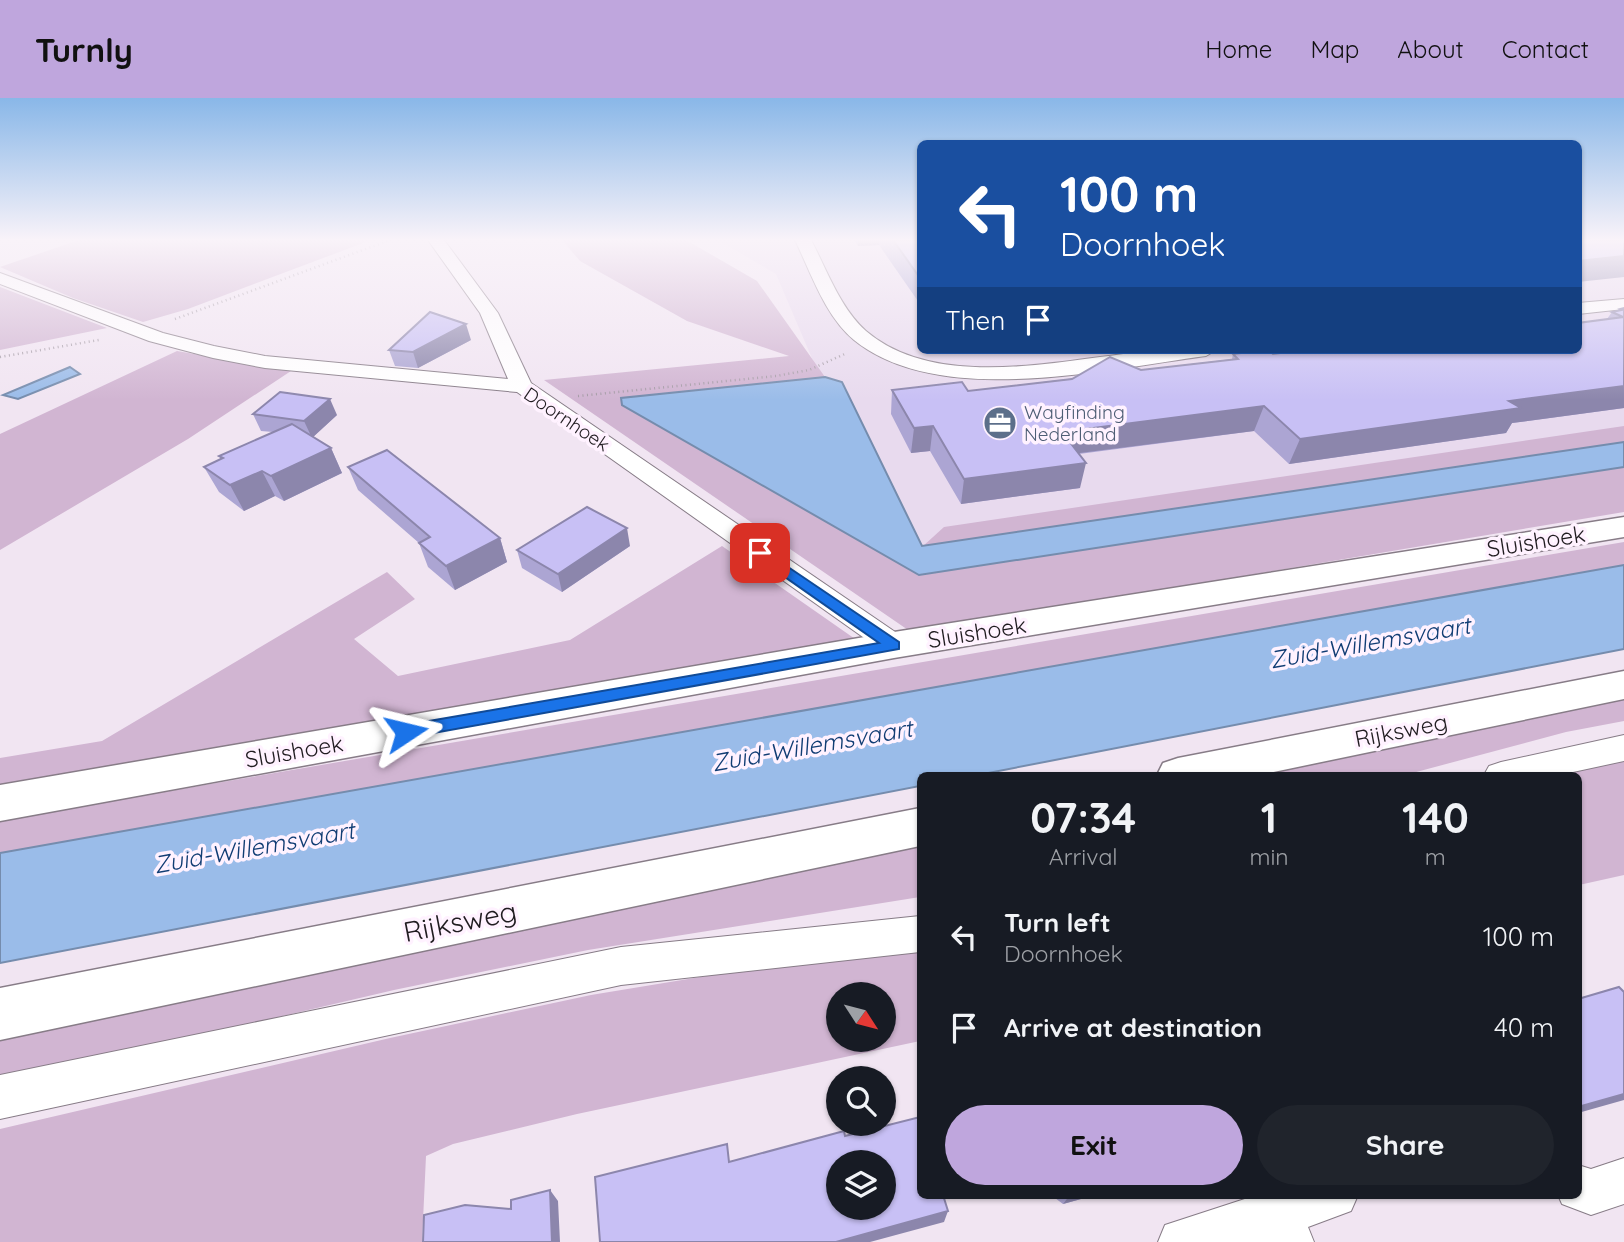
<!DOCTYPE html>
<style>
:root{--surface:#171b24;--page:#20242c;--text:#f1f3f6;--muted:#9ea1a6;--accent:#bfa6dd}
body{margin:0;font-family:Quicksand,sans-serif;background:var(--page);color:var(--text);height:100vh;display:flex;flex-direction:column;font-size:26px;white-space:nowrap}
*{box-sizing:border-box;margin:0}
p{font-size:23px;color:var(--muted)}
.icon{flex:none;width:38px;height:38px;fill:none;stroke:currentColor;stroke-width:2;stroke-linecap:round;stroke-linejoin:round}
.map{position:relative;flex:1;overflow:hidden}
.side{position:absolute;left:917px;top:674px;width:665px;height:427px;display:flex;flex-direction:column;background:var(--surface);border-radius:10px;box-shadow:0 2px 5px #0004}
.side>*{flex:none}
.guide{position:absolute;left:917px;top:42px;width:665px;height:214px;border-radius:10px;box-shadow:0 2px 5px #0004;background:#1a4fa0;color:#fff;overflow:hidden}
.needle{width:46px;rotate:126deg}
.controls{position:absolute;left:826px;top:884px;display:grid;gap:14px}
.controls a{display:grid;place-items:center;width:70px;height:70px;border-radius:50%;background:var(--surface);box-shadow:0 2px 5px #0004;font-size:35px}
.pin{position:absolute;display:grid;place-items:center;width:60px;height:60px;color:#fff;margin:-30px;border-radius:14px;box-shadow:0 4px 10px #0006}
.me{position:absolute;width:77px;margin:-38px;rotate:80deg;stroke-linejoin:round;filter:drop-shadow(0 0 5px #0008)}
.turn{display:flex;align-items:center;gap:24px;height:147px;padding:0 28px;font-size:32px}
.turn .icon{width:91px;height:91px;stroke-width:2.5}
.turn b{display:block;font-size:49px;line-height:60px}
.then{display:flex;align-items:center;height:66px;padding:0 28px;background:#0003;gap:14px;font-size:26px}
.eta{display:flex;justify-content:space-evenly;align-items:center;height:119px;text-align:center}
.eta b{font-size:42px;font-weight:700;line-height:49px}
.action{display:flex;gap:14px;margin-top:auto;padding:14px 28px}
.action a{flex:1;height:80px;border-radius:42px;background:var(--accent);color:#111;font-size:28px;font-weight:700;line-height:80px;text-align:center}
.action a+a{background:var(--page);color:var(--text)}
ul{padding:0;list-style:none}
li{display:flex;align-items:center;gap:21px;height:91px;padding:0 28px}
li div{flex:1}
li b{display:block;font-size:26px}
li em{font-style:normal}
header{display:flex;align-items:center;gap:42px;box-sizing:border-box;height:98px;padding:0 35px;background:var(--accent);color:#111}
header strong{font-size:33px}
nav{display:flex;gap:38px;margin-inline-start:auto;font-size:24px}
.map>svg:first-child{display:block}
</style>
<header>
<strong>Turnly</strong>
<nav><a>Home</a><a>Map</a><a>About</a><a>Contact</a></nav>
</header>
<div class="map">
<svg width="1624" height="1144" viewBox="0 0 1624 1144">
<rect width="100%" height="100%" fill="#f1e5f2"/>
<path fill="#e8daee" d="M 718,142 L 920,142 L 920,252 L 1578,252 L 1579,142 L 1624,142 L 1624,374 L 910,490 L 776,176 Z"/>
<path fill="#d1b5d2" fill-rule="evenodd" d="M 79,142 L 371,142 L 188,211 L 143,224 L 73,200 L 0,169 Z
M 562,142 L 686,142 L 757,183 L 825,279 L 621,301 L 919,477 L 1624,369 L 1624,414 L 911,534 L 544,282 L 789,258 L 687,223 L 580,163 Z
M 0,189 L 107,230 L 0,252 Z
M 177,253 L 291,273 L 188,341 L 0,452 L 0,336 Z
M 1624,328 L 1624,344 L 922,449 L 944,429 Z
M 1624,444 L 1624,467 L 0,755 L 0,722 Z
M 722,448 L 858,543 L 0,688 L 0,660 L 102,643 L 387,474 L 415,501 L 354,541 L 398,578 L 570,542 Z
M 1624,599 L 1624,623 L 1566,634 L 1405,677 L 1242,677 Z
M 1624,658 L 1624,777 L 1579,787 L 1578,677 L 1548,677 Z
M 920,744 L 920,799 L 588,852 L 394,892 L 0,984 L 0,941 L 546,821 Z
M 920,843 L 920,943 L 577,1016 L 453,1046 L 426,1058 L 422,1144 L 0,1144 L 0,1031 L 390,940 L 591,897 ZM 838,896 L 884,896 L 884,942 L 838,942 Z"/>
<path fill="#9abce9" stroke="#758cad" stroke-width="2" d="M 70,269 L 80,276 L 18,301 L 3,297 Z
M 825,279 L 842,284 L 922,448 L 1624,344 L 1624,369 L 919,477 L 622,307 L 621,300 Z
M 1624,467 L 1624,551 L 978,677 L 920,677 L 920,688 L 0,865 L 0,755 Z"/>
<g fill="none" stroke-linecap="round" stroke-linejoin="round">
<defs>
<path id="minor" d="M 428,142 L 444,142 L 498,215 L 531,285 L 904,540 L 908,547 L 904,554 L 894,557 L 884,554 L 517,294 L 265,270 L 213,260 L 149,243 L 0,186 L 0,175 L 163,235 L 214,248 L 265,258 L 508,281 L 480,215 Z
M 795,142 L 811,142 C 827,172 840,210 866,233 C 941,297 1074,258 1162,252 C 1180,251 1198,252 1216,252 L 1206,258 C 1106,271 939,311 854,242 C 825,218 811,175 795,142 Z
M 1624,201 L 1624,211 L 1578,216 L 1578,205 Z
M 1624,637 L 1624,663 L 1559,677 L 1484,677 L 1489,668 L 1501,664 Z
M 920,818 L 920,854 L 621,887 L 0,1021 L 0,977 L 621,849 Z
M 1624,1060 L 1624,1106 L 1591,1117 L 1562,1106 L 1558,1097 L 1578,1097 L 1578,1067 L 1591,1071 Z
M 1257,1097 L 1358,1097 L 1351,1113 L 1308,1129 L 1314,1144 L 1158,1144 L 1165,1127 Z"/>
<path id="tertiary" d="M 1624,419 L 1624,439 L 894,560 L 0,723 L 0,687 L 894,534 Z"/>
<path id="primary" d="M 1624,573 L 1624,601 L 1259,677 L 1157,677 L 1163,665 L 1178,660 Z
M 920,710 L 920,748 L 0,942 L 0,890 Z"/>
</defs>
<use href="#minor" stroke="#877c87" stroke-width="2"/>
<use href="#tertiary" stroke="#877c87" stroke-width="3"/>
<use href="#primary" stroke="#877c87" stroke-width="3"/>
<path stroke="#a49ba5" stroke-width="2.5" stroke-dasharray="1 3.5" stroke-linecap="butt" d="M 175,221 L 390,142
M 0,259 L 99,242
M 578,298 L 776,278 L 809,272 L 847,255"/>
<use href="#minor" fill="#fff" fill-rule="evenodd"/>
<use href="#tertiary" fill="#fff" fill-rule="evenodd"/>
<use href="#primary" fill="#fff" fill-rule="evenodd"/>
</g>
<path fill="#aca5d3" d="M 854,142 L 920,142 L 920,206 L 879,147 L 858,148 Z
M 1624,210 L 1624,310 L 1512,325 L 1506,335 L 1289,366 L 1254,333 L 1079,356 L 1080,390 L 961,406 L 930,353 L 911,355 L 891,316 L 892,292 L 968,293 L 1232,261 L 1233,256 L 1578,252 L 1607,221 L 1612,214 L 1618,213 L 1620,211 Z
M 471,242 L 418,270 L 395,268 L 389,252 Z
M 253,316 L 337,317 L 313,339 L 331,350 L 342,375 L 284,403 L 275,398 L 244,413 L 219,394 L 204,369 L 221,361 L 219,358 L 273,334 L 261,333 Z
M 348,369 L 500,440 L 507,464 L 455,492 L 428,469 L 419,445 L 358,392 Z
M 630,448 L 562,494 L 522,470 L 517,452 Z
M 1051,1097 L 1084,1097 L 1081,1101 L 1063,1106 Z"/>
<path fill="#8c86ac" d="M 858,142 L 879,142 L 879,147 L 858,148 Z
M 1624,158 L 1624,179 L 1578,184 L 1578,163 Z
M 466,226 L 471,242 L 418,270 L 413,254 Z
M 1624,288 L 1624,310 L 1512,325 L 1506,335 L 1289,366 L 1300,341 L 1509,303 Z
M 330,301 L 337,317 L 312,340 L 304,323 Z
M 1264,308 L 1254,333 L 1056,358 L 1062,334 Z
M 933,328 L 930,353 L 911,355 L 914,330 Z
M 331,350 L 342,375 L 284,403 L 271,378 Z
M 1086,365 L 1080,390 L 961,406 L 964,381 Z
M 262,373 L 275,398 L 244,413 L 230,387 Z
M 627,430 L 630,448 L 562,494 L 558,476 Z
M 500,440 L 507,464 L 455,492 L 446,468 Z
M 1624,996 L 1624,1002 L 1578,1015 L 1578,1009 Z
M 550,1092 L 558,1103 L 560,1144 L 552,1144 Z
M 1070,1097 L 1084,1097 L 1081,1101 L 1063,1106 Z
M 948,1113 L 944,1124 L 870,1144 L 836,1144 Z"/>
<path fill="#c8c0f5" stroke="#8c86ac" stroke-width="2" fill-rule="evenodd" d="M 893,142 L 920,142 L 920,180 Z
M 1578,142 L 1624,142 L 1624,158 L 1578,163 Z
M 1624,210 L 1624,288 L 1509,303 L 1521,310 L 1300,341 L 1264,308 L 1062,334 L 1086,365 L 964,381 L 933,328 L 914,330 L 892,292 L 962,284 L 968,293 L 1072,281 L 1110,259 L 1141,272 L 1238,261 L 1233,256 L 1265,252 L 1269,252 L 1273,256 L 1304,252 L 1578,252 L 1578,225 L 1623,219 L 1612,214 L 1622,212 L 1620,211 Z
M 430,214 L 466,226 L 413,254 L 389,252 Z
M 280,294 L 330,301 L 304,323 L 253,316 Z
M 292,326 L 331,350 L 271,378 L 262,373 L 230,387 L 204,369 L 223,360 L 219,358 Z
M 387,352 L 500,440 L 446,468 L 419,445 L 430,439 L 348,369 Z
M 587,409 L 627,430 L 558,476 L 517,452 Z
M 1619,889 L 1624,894 L 1624,996 L 1578,1009 L 1578,901 Z
M 920,1019 L 920,1097 L 943,1097 L 948,1113 L 836,1144 L 600,1144 L 595,1079 L 727,1046 L 729,1064 L 844,1033 L 845,1038 ZM 838,1064 L 884,1064 L 884,1110 L 838,1110 Z
M 550,1092 L 552,1144 L 423,1144 L 424,1117 L 465,1107 L 511,1111 L 511,1102 Z"/>
<linearGradient id="sky" x2="0" y2="1"><stop stop-color="#89b7e8"/><stop offset="0.47" stop-color="#f9f3f9"/><stop offset="1" stop-color="#f9f3f9" stop-opacity="0"/></linearGradient>
<rect width="1624" height="302" fill="url(#sky)"/>
<path fill="#1a73e8" stroke="#114b97" stroke-width="2" d="M 760,450 L 899,544 L 899,551 L 406,640 L 398,634 L 406,627 L 879,545 L 755,458 L 755,452 Z"/>
<defs>
<symbol id="office-disc" viewBox="-11 -11 22 22"><circle r="9.5" fill="#5c6f8a" stroke="#fff2ff"/><path d="M-6-3h4V-5.5h4V-3h4V5H-6ZM-1-4.5V-3h2v-1.5ZM-6 0V1H6V0Z" fill="#fff"/></symbol>
</defs>
<g fill-rule="evenodd">
<use href="#office-disc" x="981" y="306" width="38" height="38"/>
</g>
<g text-anchor="middle" dominant-baseline="central" stroke-width="7" stroke-linejoin="round" paint-order="stroke">
<g font-size="19" fill="#4e5e75" stroke="#fff2ff" text-anchor="start">
<text x="1024" y="314">Wayfinding<tspan x="1024" dy="22">Nederland</tspan></text>
</g>
<g font-size="19" fill="#201c20" stroke="#fff2ff">
<text transform="translate(567 321) rotate(34)">Doornhoek</text>
</g>
<g font-size="23" fill="#201c20" stroke="#fff2ff">
<text transform="translate(1536 443) rotate(-9)">Sluishoek</text>
<text transform="translate(977 534) rotate(-9)">Sluishoek</text>
<text transform="translate(1401 632) rotate(-11)">Rijksweg</text>
<text transform="translate(294 653) rotate(-10)">Sluishoek</text>
</g>
<g font-size="24" font-style="italic" fill="#113d74" stroke="#fff2ff">
<text transform="translate(1370 544) rotate(-10)">Zuid-Willemsvaart</text>
<text transform="translate(812 647) rotate(-10)">Zuid-Willemsvaart</text>
<text transform="translate(254 749) rotate(-10)">Zuid-Willemsvaart</text>
</g>
<g font-size="28" fill="#201c20" stroke="#fff2ff">
<text transform="translate(460 823) rotate(-11)">Rijksweg</text>
</g>
</g>
</svg>
<div class="controls">
<a><svg class="needle" viewBox="-14 -14 28 28"><path d="M0-13l5 13h-10z" fill="#e53935"/><path d="M0 13l5-13h-10z" fill="#9ea1a6"/></svg></a>
<a><svg class="icon" aria-label="search" viewBox="0 0 24 24"><circle cx="10" cy="10" r="6"/><path d="M15 15l6 6"/></svg></a>
<a><svg class="icon" aria-label="layers" viewBox="0 0 24 24"><path d="M12 4l9 5-9 5-9-5zM3 14l9 5 9-5"/></svg></a>
</div>
<div class="pin" style="left:760px;top:455px;background:#d93025"><svg class="icon" aria-label="arrive" viewBox="0 0 24 24"><path d="M6 21V4h12l-3 4 3 4H6"/></svg></div>
<svg class="me" style="left:406px;top:634px" viewBox="-20 -20 40 40"><path d="M0-17L14 15 0 8-14 15z" fill="#1a73e8" stroke="#fff" stroke-width="4"/></svg>
<div class="guide">
<div class="turn"><svg class="icon" aria-label="left" viewBox="0 0 24 24"><path d="M17 20v-9H6M10 6l-5 5 5 5"/></svg><div><b>100 m</b>Doornhoek</div></div>
<div class="then">Then<svg class="icon" aria-label="arrive" viewBox="0 0 24 24"><path d="M6 21V4h12l-3 4 3 4H6"/></svg></div>
</div>
<section class="side">
<div class="eta">
<div><b>07:34</b><p>Arrival</p></div>
<div><b>1</b><p>min</p></div>
<div><b>140</b><p>m</p></div>
</div>
<ul>
<li><svg class="icon" aria-label="left" viewBox="0 0 24 24"><path d="M17 20v-9H6M10 6l-5 5 5 5"/></svg><div><b>Turn left</b><p>Doornhoek</p></div><em>100 m</em></li>
<li><svg class="icon" aria-label="arrive" viewBox="0 0 24 24"><path d="M6 21V4h12l-3 4 3 4H6"/></svg><div><b>Arrive at destination</b></div><em>40 m</em></li>
</ul>
<div class="action"><a>Exit</a><a>Share</a></div>
</section>
</div>
